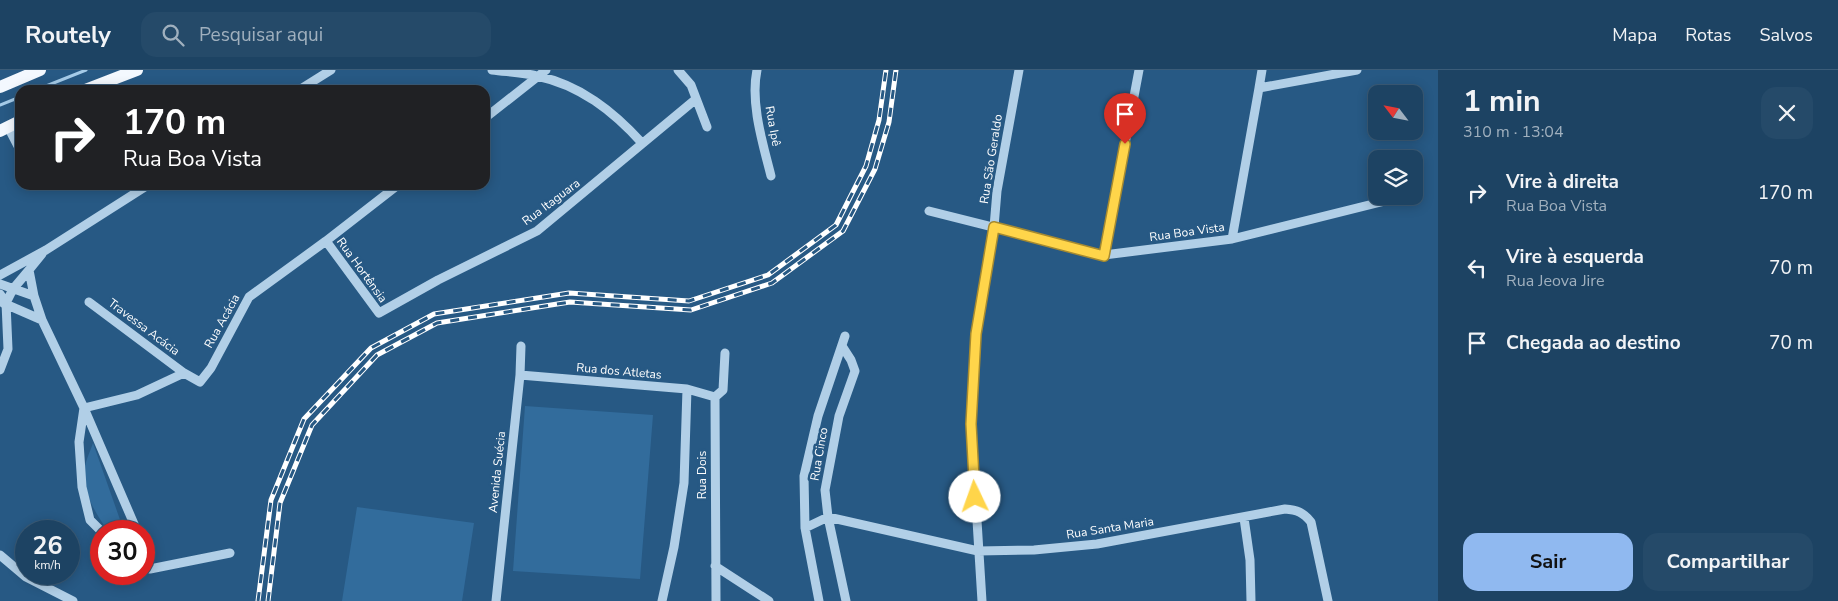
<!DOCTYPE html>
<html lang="pt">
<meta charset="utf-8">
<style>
:root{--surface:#1d4363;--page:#254a69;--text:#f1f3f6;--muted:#a0b0be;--line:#3b5c78;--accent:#90b9f0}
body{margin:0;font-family:"Nunito Sans",sans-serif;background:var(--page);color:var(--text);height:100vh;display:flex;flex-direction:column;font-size:19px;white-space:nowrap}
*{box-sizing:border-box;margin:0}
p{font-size:16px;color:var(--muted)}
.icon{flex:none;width:28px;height:28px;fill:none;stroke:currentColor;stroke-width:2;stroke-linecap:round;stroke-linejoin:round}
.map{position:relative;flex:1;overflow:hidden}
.side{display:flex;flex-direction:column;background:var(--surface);width:400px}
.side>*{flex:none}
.hud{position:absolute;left:15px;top:15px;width:475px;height:105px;border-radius:15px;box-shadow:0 2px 12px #0003,0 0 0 1px var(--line);background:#202124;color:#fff;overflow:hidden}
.needle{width:32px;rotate:302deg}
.fabs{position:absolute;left:1368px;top:15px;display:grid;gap:10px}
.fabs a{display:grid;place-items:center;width:55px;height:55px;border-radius:10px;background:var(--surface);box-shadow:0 2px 12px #0003,0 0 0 1px var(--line);font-size:25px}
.speed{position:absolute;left:15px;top:450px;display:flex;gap:10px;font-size:25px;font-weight:700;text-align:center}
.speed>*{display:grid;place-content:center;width:65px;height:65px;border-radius:50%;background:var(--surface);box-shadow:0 2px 12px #0003,0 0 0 1px var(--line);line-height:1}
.speed small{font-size:12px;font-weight:400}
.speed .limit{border:8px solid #d22;background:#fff;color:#111}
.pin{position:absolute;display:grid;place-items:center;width:42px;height:42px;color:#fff;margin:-51px -21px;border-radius:50% 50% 50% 0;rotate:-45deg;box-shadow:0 0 5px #0007}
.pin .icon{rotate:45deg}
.me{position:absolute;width:55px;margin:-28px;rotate:357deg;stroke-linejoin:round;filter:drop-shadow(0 0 4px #0008)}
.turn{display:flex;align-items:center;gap:18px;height:105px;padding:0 25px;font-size:22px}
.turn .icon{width:65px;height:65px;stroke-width:2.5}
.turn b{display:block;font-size:35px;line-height:42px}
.round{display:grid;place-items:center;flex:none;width:52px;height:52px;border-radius:15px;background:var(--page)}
.head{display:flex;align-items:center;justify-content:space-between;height:85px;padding:0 25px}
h1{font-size:30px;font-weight:700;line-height:38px}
.cta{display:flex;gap:10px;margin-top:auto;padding:10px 25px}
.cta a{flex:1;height:58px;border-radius:15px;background:var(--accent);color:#111;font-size:20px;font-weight:700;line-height:58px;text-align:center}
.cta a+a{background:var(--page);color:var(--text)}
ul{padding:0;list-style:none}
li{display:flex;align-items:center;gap:15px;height:75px;padding:0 25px}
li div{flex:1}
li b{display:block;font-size:19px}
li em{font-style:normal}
header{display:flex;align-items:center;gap:30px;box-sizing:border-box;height:70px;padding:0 25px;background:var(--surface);border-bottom:1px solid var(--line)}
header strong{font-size:24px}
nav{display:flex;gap:28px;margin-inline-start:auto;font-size:18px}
.search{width:350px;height:45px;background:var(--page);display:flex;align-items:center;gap:12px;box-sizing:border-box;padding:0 18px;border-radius:15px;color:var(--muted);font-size:19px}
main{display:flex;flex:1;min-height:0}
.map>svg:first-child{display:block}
</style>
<header>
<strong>Routely</strong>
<div class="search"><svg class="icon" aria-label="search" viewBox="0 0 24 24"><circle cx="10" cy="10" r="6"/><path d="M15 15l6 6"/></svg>Pesquisar aqui</div>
<nav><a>Mapa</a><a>Rotas</a><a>Salvos</a></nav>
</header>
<main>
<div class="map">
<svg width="1438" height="531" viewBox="0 0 1438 531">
<rect width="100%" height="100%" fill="#275984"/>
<path fill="#326c9c" d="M 525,336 L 653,345 L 640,509 L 513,501 Z
M 93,373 L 124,461 L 108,461 C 96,444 84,425 84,403 C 84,394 90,382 93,373 Z
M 357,437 L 474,453 L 462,531 L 342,531 Z"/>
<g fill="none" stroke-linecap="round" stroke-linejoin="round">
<path stroke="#a5cbe8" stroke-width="3" d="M 36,20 L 86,0
M 0,35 L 20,27"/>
<path stroke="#b1cfe7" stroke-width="9" d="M 492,0 C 507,2 522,2 537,6 C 580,15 613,41 642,73
M 678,0 L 691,15 L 707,57
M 757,0 C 750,33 763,74 771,106
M 1259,18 L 1262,0
M 299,20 L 331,0
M 485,48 L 546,0
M 8,57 L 20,80
M 929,141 L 1104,185 L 1232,169 L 1259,18 L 1357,0
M 1232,169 L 1385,131
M 326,171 L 379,243 L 438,210 L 537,161 L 696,29
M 1104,185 L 1139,0
M 0,205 L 46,180 L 148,115
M 0,214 L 34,226 L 42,250 L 84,338 L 137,461
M 0,224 L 6,233 L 8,279 L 0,300
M 34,226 L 29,200 L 42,184
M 89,232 L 184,303
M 3,233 L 42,250
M 6,233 L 13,219 L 29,200
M 842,276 L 851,290 L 855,301 L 839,346 L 825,420 L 828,447 L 846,531
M 520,305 L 687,319 L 715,327
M 1244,448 L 1250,490 L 1251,531
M 805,458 L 828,447 L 978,481 L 1034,480 L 1097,474 L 1285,439 C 1297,440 1303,442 1311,452 L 1328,531
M 101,461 L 90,450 L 82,417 L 79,372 L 84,338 L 137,325 L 184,303 L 200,312 L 211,298 L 249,227 L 326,171 L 398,115
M 144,479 L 150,499
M 0,485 L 26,507 L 73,531
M 715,496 L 769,531
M 150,499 L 230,483
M 496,531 L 520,305 L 521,276
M 662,531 L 674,477 L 684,413 L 687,319
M 716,531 L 715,327 L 723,320 L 725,283
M 819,531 L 805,458 L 804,406 L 818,346 L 845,266
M 982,531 L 971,354 L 976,264 L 994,157 L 997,121 L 1019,0"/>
<path stroke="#f3f8fe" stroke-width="12" d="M 0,17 L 40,0
M 85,20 L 137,0
M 0,61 L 20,51"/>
<defs>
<path id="rail" d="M 258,531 L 271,430 L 304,349 L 371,278 L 434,244 L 569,223 L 689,231 L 768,205 L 836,155 L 866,96 L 879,50 L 886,0
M 268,531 L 280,433 L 312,355 L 377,285 L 437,253 L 570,232 L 691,240 L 772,213 L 843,161 L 875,99 L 889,52 L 896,0"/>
</defs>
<use href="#rail" stroke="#fff" stroke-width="5"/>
<use href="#rail" stroke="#275984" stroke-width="3" stroke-dasharray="9" stroke-linecap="butt"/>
</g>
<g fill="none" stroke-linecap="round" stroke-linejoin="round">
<defs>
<path id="route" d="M 975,427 L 971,354 L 976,264 L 994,157 L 1104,186 L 1125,74"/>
</defs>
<use href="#route" stroke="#a68a30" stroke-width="12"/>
<use href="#route" stroke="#ffd54a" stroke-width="9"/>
</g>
<g text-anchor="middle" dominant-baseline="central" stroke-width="5" stroke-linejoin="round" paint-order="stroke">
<g font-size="12" fill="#fff" stroke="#275984">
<text transform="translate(773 56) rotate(80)">Rua Ipê</text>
<text transform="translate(991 89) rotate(-81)">Rua São Geraldo</text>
<text transform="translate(551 132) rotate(-37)">Rua Itaguara</text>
<text transform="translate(1187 162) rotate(-8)">Rua Boa Vista</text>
<text transform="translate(362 200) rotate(54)">Rua Hortênsia</text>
<text transform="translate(222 251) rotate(-61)">Rua Acácia</text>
<text transform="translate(144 257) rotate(37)">Travessa Acácia</text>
<text transform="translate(619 301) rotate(5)">Rua dos Atletas</text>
<text transform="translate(819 384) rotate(-80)">Rua Cinco</text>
<text transform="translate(497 402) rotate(-84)">Avenida Suécia</text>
<text transform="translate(702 405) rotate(-90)">Rua Dois</text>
<text transform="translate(1110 458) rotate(-9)">Rua Santa Maria</text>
</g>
</g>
</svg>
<div class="fabs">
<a><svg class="needle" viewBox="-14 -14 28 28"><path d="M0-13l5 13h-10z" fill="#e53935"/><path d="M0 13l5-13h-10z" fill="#a0b0be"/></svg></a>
<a><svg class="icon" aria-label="layers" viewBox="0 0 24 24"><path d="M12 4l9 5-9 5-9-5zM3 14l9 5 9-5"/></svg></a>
</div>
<div class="speed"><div>26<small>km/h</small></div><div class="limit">30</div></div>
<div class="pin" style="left:1125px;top:74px;background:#d93025"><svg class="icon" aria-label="arrive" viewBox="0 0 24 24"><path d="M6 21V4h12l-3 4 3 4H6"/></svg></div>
<svg class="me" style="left:975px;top:427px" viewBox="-20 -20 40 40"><circle r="19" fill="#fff"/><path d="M0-13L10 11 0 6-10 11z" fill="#ffd54a"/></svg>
<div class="hud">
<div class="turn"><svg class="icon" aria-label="right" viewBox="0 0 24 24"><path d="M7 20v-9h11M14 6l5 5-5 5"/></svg><div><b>170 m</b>Rua Boa Vista</div></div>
</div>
</div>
<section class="side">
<div class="head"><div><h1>1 min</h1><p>310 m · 13:04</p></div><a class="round"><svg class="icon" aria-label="close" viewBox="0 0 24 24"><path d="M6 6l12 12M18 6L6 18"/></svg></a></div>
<ul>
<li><svg class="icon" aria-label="right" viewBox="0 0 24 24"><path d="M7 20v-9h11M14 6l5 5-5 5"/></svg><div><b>Vire à direita</b><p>Rua Boa Vista</p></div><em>170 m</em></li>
<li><svg class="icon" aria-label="left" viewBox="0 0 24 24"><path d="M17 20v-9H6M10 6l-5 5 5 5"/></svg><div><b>Vire à esquerda</b><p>Rua Jeova Jire</p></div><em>70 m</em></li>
<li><svg class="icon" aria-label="arrive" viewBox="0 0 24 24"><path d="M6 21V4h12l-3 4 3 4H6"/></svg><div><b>Chegada ao destino</b></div><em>70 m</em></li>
</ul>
<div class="cta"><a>Sair</a><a>Compartilhar</a></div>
</section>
</main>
